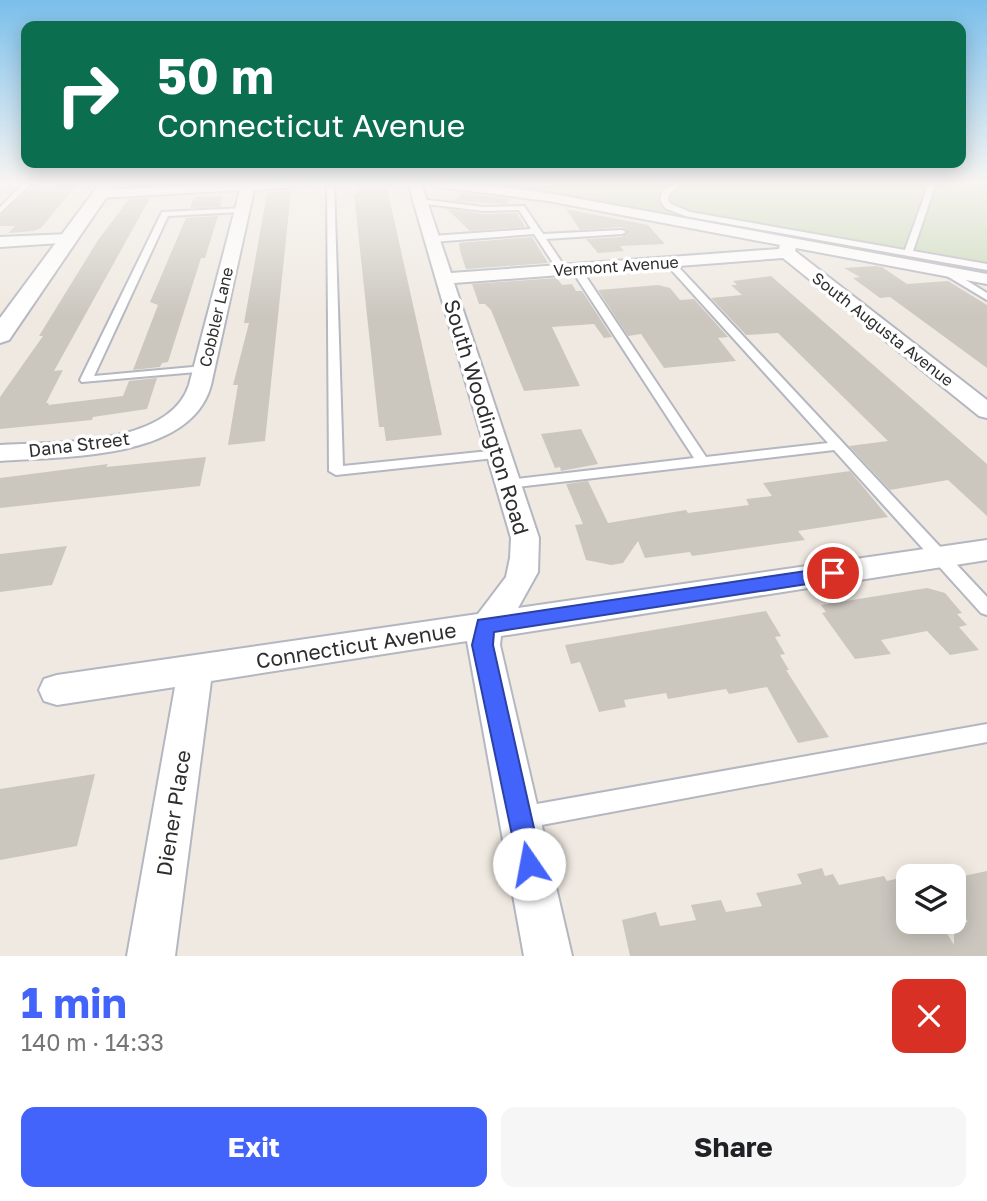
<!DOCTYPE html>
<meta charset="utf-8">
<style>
:root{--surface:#fff;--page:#f6f6f6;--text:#202124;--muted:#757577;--accent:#4264fb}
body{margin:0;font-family:"Golos Text",sans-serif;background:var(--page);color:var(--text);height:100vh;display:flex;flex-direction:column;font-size:26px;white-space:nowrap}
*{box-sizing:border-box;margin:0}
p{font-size:23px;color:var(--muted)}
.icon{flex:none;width:38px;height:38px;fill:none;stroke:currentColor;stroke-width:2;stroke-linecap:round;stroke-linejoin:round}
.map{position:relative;height:956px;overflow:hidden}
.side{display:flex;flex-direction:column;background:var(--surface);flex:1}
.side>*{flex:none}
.banner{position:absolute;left:21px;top:21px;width:945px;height:147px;border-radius:14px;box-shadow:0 4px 18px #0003;background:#0b6e4f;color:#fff;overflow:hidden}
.tools{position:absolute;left:896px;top:864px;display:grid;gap:14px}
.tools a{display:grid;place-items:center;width:70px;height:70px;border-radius:14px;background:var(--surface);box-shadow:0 4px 18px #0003;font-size:35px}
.pin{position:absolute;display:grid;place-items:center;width:60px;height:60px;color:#fff;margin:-30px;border:4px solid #fff;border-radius:50%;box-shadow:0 2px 7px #0007}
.me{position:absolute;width:77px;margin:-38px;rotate:348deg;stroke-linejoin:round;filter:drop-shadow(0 0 5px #0008)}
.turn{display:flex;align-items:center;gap:24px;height:147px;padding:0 21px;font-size:32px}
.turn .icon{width:91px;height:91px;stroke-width:2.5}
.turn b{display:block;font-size:49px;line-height:60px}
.round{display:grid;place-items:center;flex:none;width:74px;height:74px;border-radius:14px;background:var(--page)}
.head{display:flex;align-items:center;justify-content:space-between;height:119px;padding:0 21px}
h1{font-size:42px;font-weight:700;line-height:52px;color:var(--accent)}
.action{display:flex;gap:14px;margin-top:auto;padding:14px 21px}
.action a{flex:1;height:80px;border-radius:14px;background:var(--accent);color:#fff;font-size:28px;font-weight:700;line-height:80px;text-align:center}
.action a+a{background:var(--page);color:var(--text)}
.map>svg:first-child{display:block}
</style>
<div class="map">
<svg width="987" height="956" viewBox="0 0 987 956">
<rect width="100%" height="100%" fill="#efe9e1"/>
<path fill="#c8d9b8" d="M 474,183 L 987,183 L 987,275 L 555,194 Z"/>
<path fill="#cbc7bf" d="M 78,183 L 41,228 L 34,231 L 8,233 L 15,226 L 0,226 L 0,216 L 29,190 Z
M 387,188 L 442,435 L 386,441 L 384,427 L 379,427 L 354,194 L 357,194 L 356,189 Z
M 291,191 L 265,441 L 228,445 L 238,385 L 233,385 L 249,323 L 244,323 L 267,193 Z
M 462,193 L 511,199 L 506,204 L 454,201 Z
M 223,196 L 220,207 L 190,208 L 194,197 Z
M 150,198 L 54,371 L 63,370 L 46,403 L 49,403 L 48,405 L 123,396 L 129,381 L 157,378 L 147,409 L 93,417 L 92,420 L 0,429 L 0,397 L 43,336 L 39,336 L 98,240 L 129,199 Z
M 447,209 L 484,214 L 517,213 L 525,227 L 470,231 Z
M 566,209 L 648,225 L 665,244 L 620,246 L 624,251 L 598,253 L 586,239 L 622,237 L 628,231 L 622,227 L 580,230 Z
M 218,216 L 205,258 L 201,258 L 168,362 L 162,363 L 160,367 L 133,370 L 158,305 L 150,302 L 186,218 Z
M 532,237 L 548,263 L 466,269 L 460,251 L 459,243 Z
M 875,266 L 882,267 L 907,284 L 948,281 L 987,305 L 987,368 L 890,297 L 880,298 L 853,278 L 860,277 L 844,268 Z
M 771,276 L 987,464 L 987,516 L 948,480 L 890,490 L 849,446 L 888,441 L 778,333 L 746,335 L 711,298 L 742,295 L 731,285 L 737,285 L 733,281 Z
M 557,278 L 562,285 L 572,284 L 576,291 L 582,291 L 612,337 L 604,338 L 594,324 L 552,327 L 580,386 L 524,391 L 491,310 L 485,304 L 479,304 L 472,284 Z
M 658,285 L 670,288 L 680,300 L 694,299 L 728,337 L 718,338 L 736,361 L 664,368 L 641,334 L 628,336 L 598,290 Z
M 581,429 L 598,464 L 561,471 L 560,467 L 555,468 L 541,434 Z
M 206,457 L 200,486 L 0,508 L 0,478 L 108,464 L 106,467 Z
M 850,471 L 888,517 L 798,531 L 805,540 L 692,556 L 690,552 L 645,558 L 638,541 L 623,563 L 611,565 L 586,560 L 575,525 L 583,524 L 566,484 L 588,481 L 608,523 L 686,510 L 688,513 L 749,505 L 746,499 L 772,496 L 763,483 Z
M 67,546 L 52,585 L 0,592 L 0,554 Z
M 927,588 L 945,593 L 962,613 L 957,614 L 967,625 L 959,627 L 979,650 L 950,655 L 927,631 L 881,640 L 891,654 L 855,659 L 822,613 L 826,612 L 821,605 Z
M 766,611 L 781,636 L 775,637 L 785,654 L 780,655 L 789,670 L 786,670 L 829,737 L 798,743 L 767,687 L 729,694 L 726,689 L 668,699 L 666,693 L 624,700 L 626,707 L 599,712 L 580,662 L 571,664 L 565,645 Z
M 95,774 L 77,846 L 0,860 L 0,789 Z
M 822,868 L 825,876 L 833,874 L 839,885 L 884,876 L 887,881 L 908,876 L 908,922 L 940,922 L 954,945 L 954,922 L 968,922 L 954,899 L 954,878 L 987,871 L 987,956 L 630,956 L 622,920 L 656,912 L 660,926 L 696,920 L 691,905 L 721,900 L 726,912 L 762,906 L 756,893 L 802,884 L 797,874 Z"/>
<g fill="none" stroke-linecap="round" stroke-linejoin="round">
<defs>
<path id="service" d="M 24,183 L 32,183 L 0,213 L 0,207 Z
M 327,183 L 334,183 L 343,466 L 499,450 L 506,454 L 504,457 L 336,475 L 329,471 Z
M 673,183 L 681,183 L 669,195 L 668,200 L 671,204 L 690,212 L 905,250 L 929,183 L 936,183 L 913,251 L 987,264 L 987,270 L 685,216 L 665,208 L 660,200 L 662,192 Z
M 420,199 L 484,207 L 524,206 L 543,234 L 622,230 L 626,232 L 622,234 L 546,239 L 567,270 L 562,273 L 559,272 L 534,234 L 432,242 L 428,239 L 432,236 L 531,229 L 519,210 L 484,211 L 417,203 L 417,199 Z
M 244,208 L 245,210 L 241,212 L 168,216 L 94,376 L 204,366 L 208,367 L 208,371 L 82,382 L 80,380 L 162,212 Z
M 669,259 L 672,260 L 987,597 L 987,615 L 981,613 L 834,450 L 508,488 L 503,487 L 501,484 L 503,481 L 508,480 L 694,458 L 571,269 L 576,266 L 581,269 L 706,457 L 828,443 L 666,264 L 665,262 Z
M 942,269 L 948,269 L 987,293 L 987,300 L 942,273 Z
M 987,724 L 987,742 L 520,829 L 512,826 L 509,818 L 512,810 L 520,807 Z"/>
<path id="minor" d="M 234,183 L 307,183 L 300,187 L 254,190 L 211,385 C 191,461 62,456 0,461 L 0,445 C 53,442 169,447 189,385 L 240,190 L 100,198 L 93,194 L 100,190 Z
M 408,183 L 421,183 L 451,273 L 779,249 L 780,245 L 548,201 L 439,187 L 433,183 L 467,183 L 548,193 L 987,274 L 987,284 L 796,248 L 795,251 L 987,400 L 987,418 L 979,416 L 783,258 L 454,283 L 539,538 L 538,572 L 518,608 L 987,540 L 987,560 L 501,636 L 500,645 L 572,956 L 524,956 L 467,641 L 211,681 L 175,956 L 127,956 L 175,687 L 57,705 L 44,701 L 39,690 L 44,679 L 57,675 L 478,614 L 506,577 L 510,558 L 511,538 Z
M 69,234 L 75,236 L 77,239 L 75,242 L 0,247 L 0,237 Z"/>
<path id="tertiary" d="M 100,183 L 116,183 L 9,340 L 0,343 L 0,318 Z"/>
</defs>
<use href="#service" stroke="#b4b7c1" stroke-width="4"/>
<use href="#minor" stroke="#b4b7c1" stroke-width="4"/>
<use href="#tertiary" stroke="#b4b7c1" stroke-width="4"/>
<use href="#service" fill="#fff" fill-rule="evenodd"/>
<use href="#minor" fill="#fff" fill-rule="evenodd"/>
<use href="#tertiary" fill="#fff" fill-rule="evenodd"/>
</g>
<linearGradient id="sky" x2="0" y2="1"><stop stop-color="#7abfeb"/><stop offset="0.58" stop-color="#f8f5f2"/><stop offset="1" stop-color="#f8f5f2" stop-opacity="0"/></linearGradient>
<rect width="987" height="316" fill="url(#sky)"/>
<path fill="#4264fb" stroke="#2b41a3" stroke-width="2" d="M 833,567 L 840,569 L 842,573 L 840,578 L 833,580 L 494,632 L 493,645 L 542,864 L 538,873 L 529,877 L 520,873 L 472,645 L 478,620 Z"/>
<g text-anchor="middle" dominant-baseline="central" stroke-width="7" stroke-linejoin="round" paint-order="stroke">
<g font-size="16" fill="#2e2e2e" stroke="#fff">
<text transform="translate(616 266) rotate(-4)">Vermont Avenue</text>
<text transform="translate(216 317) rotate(-77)">Cobbler Lane</text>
<text transform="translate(883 329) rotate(38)">South Augusta Avenue</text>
</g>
<g font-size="18" fill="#2e2e2e" stroke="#fff">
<text transform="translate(79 444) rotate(-7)">Dana Street</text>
</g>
<g font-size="21" fill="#2e2e2e" stroke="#fff">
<text transform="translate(487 417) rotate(73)">South Woodington Road</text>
<text transform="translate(356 645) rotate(-9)">Connecticut Avenue</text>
<text transform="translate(173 813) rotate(-81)">Diener Place</text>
</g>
</g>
</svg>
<div class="tools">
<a><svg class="icon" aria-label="layers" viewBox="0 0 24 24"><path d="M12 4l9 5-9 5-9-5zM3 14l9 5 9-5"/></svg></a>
</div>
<div class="pin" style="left:833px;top:573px;background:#d93025"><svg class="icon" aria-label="arrive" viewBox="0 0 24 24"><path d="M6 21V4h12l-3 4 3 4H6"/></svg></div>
<svg class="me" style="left:529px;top:864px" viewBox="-20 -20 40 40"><circle r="19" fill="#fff"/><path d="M0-13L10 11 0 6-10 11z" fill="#4264fb"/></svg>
<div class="banner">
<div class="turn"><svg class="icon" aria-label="right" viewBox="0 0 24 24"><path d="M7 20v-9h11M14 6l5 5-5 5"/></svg><div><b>50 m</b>Connecticut Avenue</div></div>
</div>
</div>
<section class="side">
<div class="head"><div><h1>1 min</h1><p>140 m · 14:33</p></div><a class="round" style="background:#d93025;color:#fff"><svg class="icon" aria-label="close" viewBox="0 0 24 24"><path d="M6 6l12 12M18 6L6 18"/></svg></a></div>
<div class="action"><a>Exit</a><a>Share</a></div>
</section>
